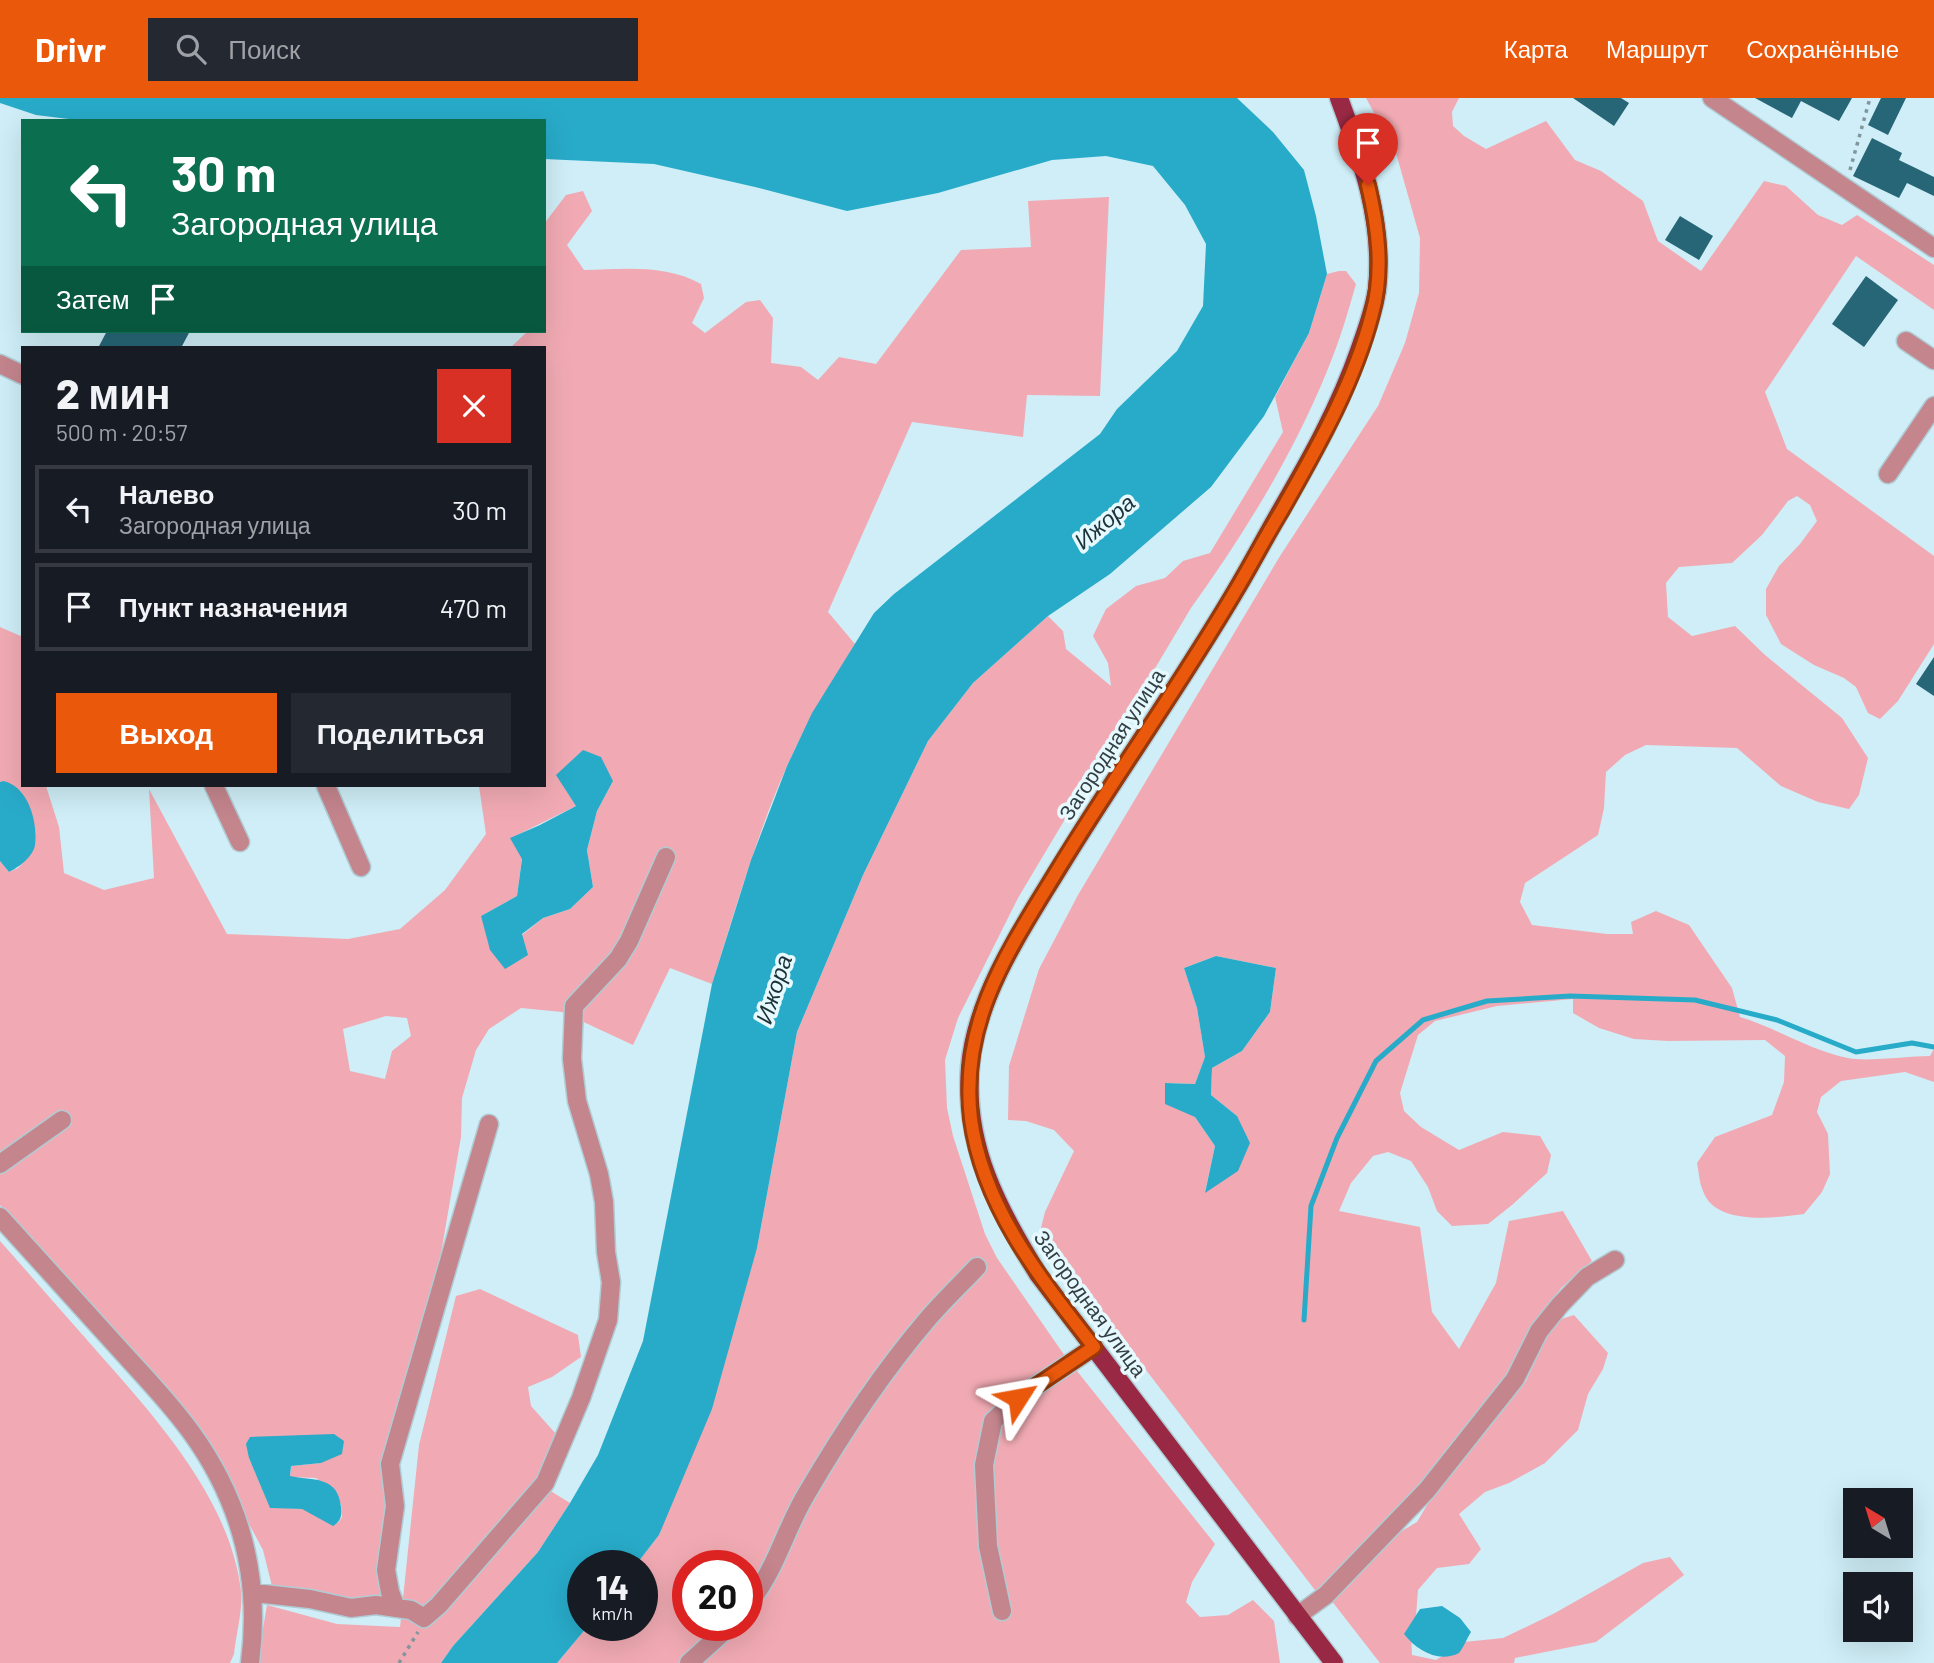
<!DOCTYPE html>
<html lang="ru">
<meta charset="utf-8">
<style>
:root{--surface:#171b24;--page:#242831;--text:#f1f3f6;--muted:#9ea1a6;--line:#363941;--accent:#ea580c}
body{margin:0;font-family:Barlow,sans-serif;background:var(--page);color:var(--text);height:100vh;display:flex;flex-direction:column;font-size:26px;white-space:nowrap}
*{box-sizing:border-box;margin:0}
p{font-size:23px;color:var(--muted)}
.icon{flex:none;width:38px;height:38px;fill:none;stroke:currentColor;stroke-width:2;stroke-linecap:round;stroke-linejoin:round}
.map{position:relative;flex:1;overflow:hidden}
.side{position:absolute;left:21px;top:248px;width:525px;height:441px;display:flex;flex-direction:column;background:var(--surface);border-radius:0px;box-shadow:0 7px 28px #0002}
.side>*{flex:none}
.guide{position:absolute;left:21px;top:21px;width:525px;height:214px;border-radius:0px;box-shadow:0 7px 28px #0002;background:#0b6e4f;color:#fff;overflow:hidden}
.needle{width:46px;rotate:322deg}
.buttons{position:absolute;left:1843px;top:1390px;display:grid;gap:14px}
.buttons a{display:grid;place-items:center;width:70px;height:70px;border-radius:0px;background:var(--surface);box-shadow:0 7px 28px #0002;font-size:35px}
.speed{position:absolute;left:567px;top:1452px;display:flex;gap:14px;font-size:35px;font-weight:700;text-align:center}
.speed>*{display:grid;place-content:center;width:91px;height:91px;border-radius:50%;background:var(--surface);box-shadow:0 7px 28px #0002;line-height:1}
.speed small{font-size:18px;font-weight:400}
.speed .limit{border:10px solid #d22;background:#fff;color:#111}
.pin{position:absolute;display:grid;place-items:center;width:60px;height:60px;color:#fff;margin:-72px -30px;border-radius:50% 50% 50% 0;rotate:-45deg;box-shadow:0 0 7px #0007}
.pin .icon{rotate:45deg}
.me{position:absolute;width:77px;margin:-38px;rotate:56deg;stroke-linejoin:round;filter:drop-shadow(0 0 5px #0008)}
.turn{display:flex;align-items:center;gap:24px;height:147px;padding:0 35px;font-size:32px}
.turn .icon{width:91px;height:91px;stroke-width:2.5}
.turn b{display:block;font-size:49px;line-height:60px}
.then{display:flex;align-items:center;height:66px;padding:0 35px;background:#0003;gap:14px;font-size:26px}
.round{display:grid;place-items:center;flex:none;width:74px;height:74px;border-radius:0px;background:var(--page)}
.summary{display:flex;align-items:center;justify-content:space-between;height:119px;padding:0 35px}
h1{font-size:42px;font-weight:800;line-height:52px}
.primary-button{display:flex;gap:14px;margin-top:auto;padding:14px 35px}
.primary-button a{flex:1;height:80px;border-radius:0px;background:var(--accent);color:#fff;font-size:28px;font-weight:800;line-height:80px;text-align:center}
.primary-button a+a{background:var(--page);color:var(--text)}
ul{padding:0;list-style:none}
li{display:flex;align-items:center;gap:21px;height:88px;margin:0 14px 10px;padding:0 21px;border:4px solid var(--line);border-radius:0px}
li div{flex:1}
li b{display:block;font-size:26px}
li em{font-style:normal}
header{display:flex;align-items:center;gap:42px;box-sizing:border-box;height:98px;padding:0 35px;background:var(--accent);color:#fff}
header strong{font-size:33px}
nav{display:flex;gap:38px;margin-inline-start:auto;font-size:24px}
.search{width:490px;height:63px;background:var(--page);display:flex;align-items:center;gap:18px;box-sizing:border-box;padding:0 24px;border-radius:0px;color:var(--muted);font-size:26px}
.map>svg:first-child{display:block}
</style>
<header>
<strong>Drivr</strong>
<div class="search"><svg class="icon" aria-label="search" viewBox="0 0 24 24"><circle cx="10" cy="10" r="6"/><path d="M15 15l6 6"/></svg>Поиск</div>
<nav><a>Карта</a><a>Маршрут</a><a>Сохранённые</a></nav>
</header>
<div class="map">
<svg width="1934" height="1565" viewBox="0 0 1934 1565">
<rect width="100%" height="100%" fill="#cfeef7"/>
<path fill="#f1aab3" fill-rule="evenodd" d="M 1366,0 L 1459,0 L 1452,14 L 1453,28 L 1464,38 L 1486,51 L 1546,23 L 1575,62 L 1601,73 L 1643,103 L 1658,143 L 1701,173 L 1764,83 L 1786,88 L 1818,117 L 1842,127 L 1857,117 L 1934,167 L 1934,212 L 1856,158 L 1765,294 L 1787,351 L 1934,458 L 1934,546 L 1898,603 L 1880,621 L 1868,615 L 1856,589 L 1844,580 L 1814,567 L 1781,546 L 1766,517 L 1766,491 L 1779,468 L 1800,446 L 1817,423 L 1810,407 L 1797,398 L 1788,403 L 1762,437 L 1732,465 L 1679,469 L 1666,485 L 1668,519 L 1692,538 L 1735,528 L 1765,557 L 1842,620 L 1868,660 L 1859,697 L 1849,711 L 1818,704 L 1781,688 L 1737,650 L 1646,647 L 1625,657 L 1606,674 L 1604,710 L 1598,737 L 1525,785 L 1520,804 L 1532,827 L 1607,836 L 1633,836 L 1631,824 L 1656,813 L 1689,827 L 1732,890 L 1740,919 C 1777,930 1810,953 1848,960 C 1866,964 1909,958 1930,958 L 1934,951 L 1934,984 L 1905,974 L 1841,983 L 1821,999 L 1817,1014 L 1828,1036 L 1830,1076 L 1822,1094 L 1804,1116 C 1775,1120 1715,1128 1703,1093 C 1699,1084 1699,1074 1697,1065 L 1715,1039 L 1772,1017 L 1784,984 L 1785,958 L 1765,942 L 1668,943 L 1634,941 L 1599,930 L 1573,915 L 1573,901 L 1497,908 L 1435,923 L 1418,937 L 1400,995 L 1404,1013 L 1421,1029 L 1459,1052 L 1503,1034 L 1540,1038 L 1551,1057 L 1547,1075 L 1512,1107 L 1488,1126 L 1452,1128 L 1437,1113 L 1428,1089 L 1411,1063 L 1388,1054 L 1373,1058 L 1351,1085 L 1339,1113 L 1420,1129 L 1432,1214 L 1459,1251 L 1496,1185 L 1509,1123 L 1563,1113 L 1592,1163 L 1561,1190 L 1536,1225 L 1498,1294 L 1421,1389 L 1363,1446 L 1333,1485 L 1318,1496 L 1050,1147 L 1041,1130 L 1045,1114 L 1074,1053 L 1054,1032 L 1026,1023 L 1008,1022 L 1009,968 L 1039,871 L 1078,797 L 1280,458 L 1378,308 L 1405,245 L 1419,195 L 1420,140 L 1396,55 ZM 1216,858 L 1276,870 L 1270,914 L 1242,953 L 1212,970 L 1211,997 L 1237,1018 L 1205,1094 L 1215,1048 L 1195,1019 L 1165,985 L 1195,986 L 1205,959 L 1197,910 L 1184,870 Z
M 583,93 L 592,113 L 567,147 L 584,172 C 623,171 666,166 701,186 L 704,200 L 692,225 L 705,235 L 746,204 L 760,202 L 773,220 L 771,265 L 801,269 L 818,282 L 839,259 L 876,266 L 961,152 L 1031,149 L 1028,103 L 1109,99 L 1100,298 L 1027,297 L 1023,339 L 912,324 L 828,514 L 855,546 C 831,586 806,625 787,668 C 756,738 735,813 712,886 L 670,870 L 633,947 L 562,914 L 521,910 L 489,931 L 476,952 L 462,1000 L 461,1039 L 439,1167 L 406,1293 L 385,1506 L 346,1504 L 272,1488 L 263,1452 L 210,1353 L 157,1286 L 0,1107 L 0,763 L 9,774 L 18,770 L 31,756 L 3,683 L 0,684 L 0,529 L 23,539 L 23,688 L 46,688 L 59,729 L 64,775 L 104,792 L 154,780 L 149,691 L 227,836 L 348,841 L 400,831 L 445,792 L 486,736 L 479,688 L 544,688 L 544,250 L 510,250 L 528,233 L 544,233 L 544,126 L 566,97 ZM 613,683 L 597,713 L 587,752 L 593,789 L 570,811 L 543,820 L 522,837 L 481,818 L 517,798 L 522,760 L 511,740 L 576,708 ZM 386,918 L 407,920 L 411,938 L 392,953 L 385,981 L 350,973 L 343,931 ZM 249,1360 L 321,1365 L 291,1368 L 290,1379 L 316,1380 L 341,1406 L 342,1419 L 338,1425 L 302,1411 L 270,1409 Z
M 1339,173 L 1346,173 L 1356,186 C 1349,210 1342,235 1333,258 C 1298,349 1247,432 1191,510 L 1018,800 L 958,920 L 945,962 L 947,1010 L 953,1038 L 985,1136 L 997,1160 L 1065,1258 L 1215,1446 L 1192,1484 L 1186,1504 L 1200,1519 L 1228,1517 L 1253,1502 L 1274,1523 L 1280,1565 L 557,1565 L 588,1528 L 642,1528 L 642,1468 L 635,1468 L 659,1437 L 757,1150 L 797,934 L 863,777 L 928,643 L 973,585 L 1048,518 L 1063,533 L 1066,551 L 1111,588 L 1108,565 L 1093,538 L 1106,511 L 1136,488 L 1165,480 L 1183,463 L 1210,455 L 1283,334 L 1275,299 L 1309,235 L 1327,176 ZM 688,1468 L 747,1468 L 747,1528 L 688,1528 Z
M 0,1143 C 32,1179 63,1215 95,1251 C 154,1318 230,1400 241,1493 C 243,1512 236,1536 234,1556 L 230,1565 L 0,1565 Z
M 480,1191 L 578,1237 L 581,1259 L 552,1279 L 528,1289 L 531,1308 L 556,1336 L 556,1355 L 536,1384 L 570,1405 L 538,1454 L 453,1548 L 441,1565 L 257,1565 L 267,1507 L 337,1526 L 400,1529 L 419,1347 L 456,1198 Z
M 1574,1217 L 1608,1255 L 1603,1271 L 1588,1296 L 1578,1332 L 1545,1365 L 1509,1385 L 1485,1394 L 1459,1416 L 1481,1451 L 1469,1466 L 1437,1470 L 1418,1492 L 1416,1518 L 1411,1534 L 1412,1557 L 1436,1562 L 1464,1544 L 1503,1540 L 1555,1515 L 1643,1465 L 1670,1459 L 1684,1477 L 1596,1544 L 1515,1560 L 1514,1565 L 1380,1565 L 1331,1502 L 1395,1437 L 1417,1424 L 1433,1397 L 1526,1283 L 1546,1240 L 1558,1222 Z"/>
<path fill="#28abc9" d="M 0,0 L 1237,0 L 1273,34 L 1304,72 L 1316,118 L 1327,176 L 1309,235 L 1264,318 L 1211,389 L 1110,476 L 1048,518 L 973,585 L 928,643 L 863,777 L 797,934 L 757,1150 L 712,1311 L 659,1437 L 635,1468 L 583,1468 L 583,1528 L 588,1528 L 557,1565 L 441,1565 L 453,1548 L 538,1454 L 570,1405 L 598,1357 L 643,1243 L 712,886 L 751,762 L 787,668 L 812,615 L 874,515 L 894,496 L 1100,336 L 1117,311 L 1177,253 L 1203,208 L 1206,146 L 1185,107 L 1153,68 L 1106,58 L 1052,62 L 938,95 L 847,113 L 755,89 L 654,66 L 544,61 L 544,23 L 85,23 L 36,17 L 0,5 Z
M 583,652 L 601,659 L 613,683 L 597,713 L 587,752 L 593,789 L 570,811 L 543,820 L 522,836 L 528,857 L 505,871 L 490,852 L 481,818 L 517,798 L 522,761 L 510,740 L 540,727 L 576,708 L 556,677 Z
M 3,683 C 28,688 38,723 35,747 C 33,759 19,769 9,774 L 0,763 L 0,684 Z
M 1216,858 L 1276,870 L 1270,914 L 1242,953 L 1212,970 L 1211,997 L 1237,1018 L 1250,1045 L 1238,1073 L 1205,1095 L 1215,1048 L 1195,1019 L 1165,1006 L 1165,985 L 1195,986 L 1205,959 L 1197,910 L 1184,870 Z
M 334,1336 L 344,1343 L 342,1356 L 321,1365 L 291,1368 L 290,1378 C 312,1383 338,1377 341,1409 C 342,1418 341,1423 333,1428 L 302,1411 L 270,1410 L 249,1360 L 246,1346 L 250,1339 Z
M 1442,1508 L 1460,1520 L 1471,1534 C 1467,1540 1464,1549 1459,1555 C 1439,1565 1417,1553 1404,1536 L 1420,1511 Z"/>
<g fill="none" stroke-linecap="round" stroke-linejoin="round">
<path stroke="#28abc9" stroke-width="5" d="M 1304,1222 L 1311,1108 L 1337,1040 L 1376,963 L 1423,922 L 1487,903 L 1570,898 L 1695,902 L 1777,922 L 1856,954 L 1912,945 L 1934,949"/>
</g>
<path fill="#276676" d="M 1573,0 L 1621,0 L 1629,5 L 1614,28 Z
M 1755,0 L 1852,0 L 1839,23 L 1801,3 L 1792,20 Z
M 1881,0 L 1906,0 L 1888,37 L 1868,27 Z
M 1872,40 L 1902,55 L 1899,62 L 1934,79 L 1934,98 L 1907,85 L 1899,100 L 1853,78 Z
M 1680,118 L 1713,138 L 1699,162 L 1665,142 Z
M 1866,178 L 1898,202 L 1864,249 L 1832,226 Z
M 107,233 L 190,233 L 181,250 L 98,250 Z
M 1934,559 L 1934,598 L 1916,586 Z"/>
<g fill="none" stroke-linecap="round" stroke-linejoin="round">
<defs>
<path id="minor" d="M 1712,0 L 1934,150
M 1906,243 L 1934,262
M 0,266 L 23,277
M 1888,376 L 1934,308
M 214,688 L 240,744
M 326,688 L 361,769
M 0,1066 L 62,1022
M 0,1119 C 38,1161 76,1203 114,1245 C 140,1274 168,1302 191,1334 C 241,1403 261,1481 250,1565
M 254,1495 L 310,1501 L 351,1510 L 376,1507 L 411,1512 L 424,1520 L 439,1507 L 545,1385 L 581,1300 L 608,1222 L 611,1184 L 606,1154 L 604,1104 L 599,1076 L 577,1003 L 572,961 L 574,908 L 618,861 L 629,843 L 666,759
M 747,1507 C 775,1475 785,1431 807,1395 C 842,1335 881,1276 926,1223 C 942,1204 960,1187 977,1169
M 396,1510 L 390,1494 L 386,1472 L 395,1408 L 390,1366 L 489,1026
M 1002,1513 L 988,1448 L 984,1367 L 993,1323 L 1018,1300 L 1094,1249
M 1297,1518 L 1326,1497 L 1427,1392 L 1515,1281 L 1539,1233 L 1560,1207 L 1587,1179 L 1615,1162
M 689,1565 L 730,1528"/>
<path id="major" d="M 1334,1565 L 1038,1176 C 998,1110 964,1049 970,969 C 976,896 1026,824 1064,762 C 1120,671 1182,584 1236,492 C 1252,465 1266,438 1281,412 C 1311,360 1339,310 1359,253 C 1366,233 1374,212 1377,191 C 1384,124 1362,62 1339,0"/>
</defs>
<use href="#minor" stroke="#b0cbd3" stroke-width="21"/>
<use href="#major" stroke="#b0cbd3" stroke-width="21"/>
<path stroke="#80969c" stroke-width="3.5" stroke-dasharray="3.5 5" stroke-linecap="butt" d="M 1850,72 L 1870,0
M 399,1565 L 418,1534"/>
<use href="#minor" stroke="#c4858d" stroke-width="18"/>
<use href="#major" stroke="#982843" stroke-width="18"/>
</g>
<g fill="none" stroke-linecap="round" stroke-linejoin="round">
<defs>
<path id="route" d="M 1018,1300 L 1094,1249 C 1041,1181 983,1110 971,1021 C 959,921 1011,849 1060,768 C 1117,675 1181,586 1236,492 C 1252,465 1266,438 1282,412 C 1317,350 1354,286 1372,216 C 1384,174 1378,129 1368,87"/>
</defs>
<use href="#route" stroke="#983908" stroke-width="18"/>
<use href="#route" stroke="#ea580c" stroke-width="12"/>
</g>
<g text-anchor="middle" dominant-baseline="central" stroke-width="7" stroke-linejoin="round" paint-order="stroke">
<g font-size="21" fill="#333f43" stroke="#e6f9fe">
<text transform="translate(1111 646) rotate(-57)">Загородная улица</text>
<text transform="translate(1091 1205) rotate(54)">Загородная улица</text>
</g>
<g font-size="23" font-style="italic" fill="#1d3238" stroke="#e6f9fe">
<text transform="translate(1104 423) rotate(-40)">Ижора</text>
<text transform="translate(773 891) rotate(-72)">Ижора</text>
</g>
</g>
</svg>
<div class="buttons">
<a><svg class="needle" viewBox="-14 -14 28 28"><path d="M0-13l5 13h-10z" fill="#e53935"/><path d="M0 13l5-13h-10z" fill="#9ea1a6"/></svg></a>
<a><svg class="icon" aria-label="sound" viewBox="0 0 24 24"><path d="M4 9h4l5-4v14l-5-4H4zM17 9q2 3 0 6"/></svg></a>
</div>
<div class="speed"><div>14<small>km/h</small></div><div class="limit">20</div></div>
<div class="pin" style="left:1368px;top:87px;background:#d93025"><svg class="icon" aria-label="arrive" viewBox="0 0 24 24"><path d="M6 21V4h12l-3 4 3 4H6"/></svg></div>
<svg class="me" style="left:1018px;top:1300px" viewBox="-20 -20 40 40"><path d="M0-17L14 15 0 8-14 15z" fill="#ea580c" stroke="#fff" stroke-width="4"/></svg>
<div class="guide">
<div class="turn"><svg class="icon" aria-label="left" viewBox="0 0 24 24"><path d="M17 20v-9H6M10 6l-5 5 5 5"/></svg><div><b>30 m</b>Загородная улица</div></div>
<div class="then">Затем<svg class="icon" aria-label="arrive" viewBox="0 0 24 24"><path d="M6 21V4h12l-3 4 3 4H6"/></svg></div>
</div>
<section class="side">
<div class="summary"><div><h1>2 мин</h1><p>500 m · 20:57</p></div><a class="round" style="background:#d93025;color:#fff"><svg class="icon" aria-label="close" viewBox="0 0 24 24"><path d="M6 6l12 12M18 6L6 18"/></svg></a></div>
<ul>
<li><svg class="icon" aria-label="left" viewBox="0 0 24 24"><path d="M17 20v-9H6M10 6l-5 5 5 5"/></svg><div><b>Налево</b><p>Загородная улица</p></div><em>30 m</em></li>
<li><svg class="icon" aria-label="arrive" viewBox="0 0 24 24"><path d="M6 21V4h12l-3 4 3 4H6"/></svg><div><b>Пункт назначения</b></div><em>470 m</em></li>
</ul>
<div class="primary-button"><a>Выход</a><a>Поделиться</a></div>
</section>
</div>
